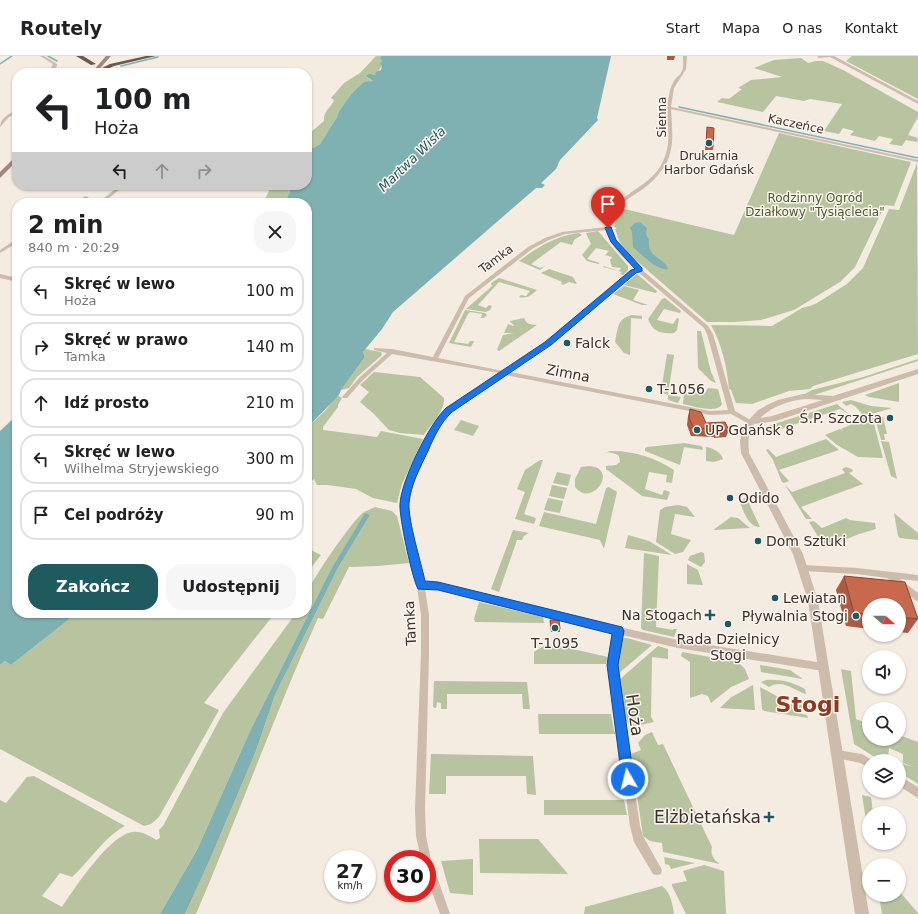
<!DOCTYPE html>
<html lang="pl">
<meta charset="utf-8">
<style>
:root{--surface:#fff;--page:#f6f6f6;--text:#202124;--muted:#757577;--line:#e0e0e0;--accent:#1f5a5e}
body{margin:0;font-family:"DejaVu Sans",sans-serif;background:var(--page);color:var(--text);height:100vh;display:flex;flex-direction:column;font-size:15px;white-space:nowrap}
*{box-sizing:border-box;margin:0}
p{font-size:13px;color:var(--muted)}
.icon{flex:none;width:22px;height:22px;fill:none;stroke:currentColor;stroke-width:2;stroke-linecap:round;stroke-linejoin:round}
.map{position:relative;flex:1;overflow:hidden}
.details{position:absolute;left:12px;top:142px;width:300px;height:420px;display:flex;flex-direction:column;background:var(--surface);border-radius:16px;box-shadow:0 1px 3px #0004}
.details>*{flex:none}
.hud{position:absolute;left:12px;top:12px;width:300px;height:122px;border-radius:16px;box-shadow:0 1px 3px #0004;background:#fff;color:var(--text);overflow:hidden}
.needle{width:26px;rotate:111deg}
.buttons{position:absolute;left:862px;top:542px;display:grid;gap:8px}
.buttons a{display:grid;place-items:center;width:44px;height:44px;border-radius:50%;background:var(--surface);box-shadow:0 1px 3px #0004;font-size:20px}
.speed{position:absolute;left:324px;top:794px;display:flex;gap:8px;font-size:20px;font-weight:700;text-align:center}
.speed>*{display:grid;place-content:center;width:52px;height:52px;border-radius:50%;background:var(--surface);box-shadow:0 1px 3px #0004;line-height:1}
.speed small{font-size:10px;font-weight:400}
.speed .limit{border:6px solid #d22;background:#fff;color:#111}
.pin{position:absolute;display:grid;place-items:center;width:34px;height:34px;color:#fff;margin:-41px -17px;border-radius:50% 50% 50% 0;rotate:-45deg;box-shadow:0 0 4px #0007}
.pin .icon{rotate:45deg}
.me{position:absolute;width:44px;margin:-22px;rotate:352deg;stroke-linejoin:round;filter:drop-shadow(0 0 3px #0008)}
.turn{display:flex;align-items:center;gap:14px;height:84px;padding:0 16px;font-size:18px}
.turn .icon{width:52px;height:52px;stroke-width:2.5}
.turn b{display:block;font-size:28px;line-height:34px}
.lanes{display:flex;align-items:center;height:38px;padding:0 16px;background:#0003;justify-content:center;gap:20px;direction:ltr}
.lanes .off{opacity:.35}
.round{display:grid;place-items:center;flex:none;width:42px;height:42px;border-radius:16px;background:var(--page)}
.head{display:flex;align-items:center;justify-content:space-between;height:68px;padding:0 16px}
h1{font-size:24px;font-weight:800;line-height:30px}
.cta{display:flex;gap:8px;margin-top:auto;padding:8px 16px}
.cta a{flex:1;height:46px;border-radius:16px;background:var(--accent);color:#fff;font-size:16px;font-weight:800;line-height:46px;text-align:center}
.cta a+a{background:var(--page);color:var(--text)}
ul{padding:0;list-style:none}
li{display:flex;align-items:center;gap:12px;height:50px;margin:0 8px 6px;padding:0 8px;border:2px solid var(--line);border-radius:16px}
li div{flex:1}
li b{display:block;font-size:15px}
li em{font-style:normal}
header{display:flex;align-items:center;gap:24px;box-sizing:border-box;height:56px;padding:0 20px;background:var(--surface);border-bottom:1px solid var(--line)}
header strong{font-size:19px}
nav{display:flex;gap:22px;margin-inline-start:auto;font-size:14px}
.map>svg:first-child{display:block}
</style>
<header>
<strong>Routely</strong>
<nav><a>Start</a><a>Mapa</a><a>O nas</a><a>Kontakt</a></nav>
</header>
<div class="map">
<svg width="918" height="858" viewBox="0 0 918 858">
<rect width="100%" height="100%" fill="#f4ebe1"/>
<path fill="#b8c4a0" d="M 376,0 L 381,0 L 380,1 L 382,5 L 381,8 L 382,10 L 375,19 L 371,19 L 367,21 L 373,25 L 362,28 L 352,37 L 339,55 L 337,61 L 320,88 L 313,92 L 307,91 L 307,76 L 311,76 L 324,65 C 323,55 331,52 334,44 L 331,42 L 344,27 L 360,17 Z
M 852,0 L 918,0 L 918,43 L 846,5 Z
M 801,2 L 808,7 L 816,5 L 823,5 L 843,14 L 918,56 L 918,61 L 908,79 L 918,82 L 917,86 L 906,84 L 902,90 L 889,88 L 893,83 L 879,80 L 875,85 L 850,79 L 854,75 L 843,72 L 839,78 L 824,75 L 842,48 L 810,43 L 804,45 L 776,40 L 763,56 L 717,46 L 722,42 L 729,43 L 742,33 L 738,32 L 751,24 L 782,21 L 754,12 L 774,4 Z
M 779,77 L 911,106 L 894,150 L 885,149 L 855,211 L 840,226 L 794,254 L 761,264 L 734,266 L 707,266 L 630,199 L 620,187 L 615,173 L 617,172 L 614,171 L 619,154 L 620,152 L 734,179 Z
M 917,107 L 918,298 L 813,330 L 810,333 L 789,335 L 752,348 L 736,347 L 731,334 L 729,333 C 727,311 722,289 711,269 L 772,270 L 802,252 L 810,250 L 817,247 L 847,228 L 863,212 L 889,153 L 899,154 Z
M 272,129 L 290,129 L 290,136 L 284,147 L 263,147 Z
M 598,175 L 628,210 L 628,214 L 623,219 L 620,218 L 622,216 L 603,211 L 603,210 L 619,215 L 621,212 L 612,211 L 610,204 L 612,201 L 605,199 L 609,195 L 596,192 L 587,203 L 600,207 L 598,208 L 587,205 L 582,199 L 591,188 L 586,177 Z
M 579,177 L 582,179 L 574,184 L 572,189 L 561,186 L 531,208 L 540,212 L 545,210 L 540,214 L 519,205 C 538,191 555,180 579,177 Z
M 549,213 L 573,221 L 577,228 L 569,226 L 563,229 L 561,228 L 562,226 L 541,217 Z
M 637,218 L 657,235 L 656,237 L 624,229 Z
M 499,222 L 537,234 C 531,239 528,243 519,241 L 521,239 L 526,240 L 530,235 L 499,226 L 478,249 L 486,252 L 489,249 L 492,250 L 490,254 L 486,256 L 466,253 L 492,230 L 491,227 Z
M 624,230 L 639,234 L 633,244 L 648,249 L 642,249 L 613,238 Z
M 665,242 L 681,255 L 680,257 L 664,253 L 657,264 L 673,268 L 677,262 L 679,263 L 677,274 L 674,277 C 661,278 653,276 648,263 L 662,243 Z
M 465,254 L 485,257 L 487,259 L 484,262 L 481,262 L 482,258 L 470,256 L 468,258 L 454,286 L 468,288 L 470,285 L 474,285 L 471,291 L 449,287 Z
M 632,259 L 642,260 L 642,263 L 631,262 L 630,299 L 624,297 L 615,286 C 618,273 617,262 632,259 Z
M 524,262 C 527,269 530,268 537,269 L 499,295 L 497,294 L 503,279 L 514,277 L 504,277 L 508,268 L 513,270 L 514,269 L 510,266 L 510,265 Z
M 697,275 L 701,275 L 711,316 L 716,327 L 711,325 L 698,312 Z
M 365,293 L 381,296 L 382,299 L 357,321 L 349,332 L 341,334 L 365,301 L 363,296 Z
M 667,298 L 674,299 L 668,339 L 681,341 L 678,347 L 668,344 L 668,339 L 661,336 Z
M 918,303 L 918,305 L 814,339 L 803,339 L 812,334 L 863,321 Z
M 374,316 L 420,321 L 444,342 C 445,355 431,369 424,379 L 400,377 L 389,374 L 374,358 L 360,346 L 369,336 L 360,329 Z
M 899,327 L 899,346 L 869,341 L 865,339 Z
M 708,332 L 718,333 L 722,348 C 718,358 692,350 683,348 L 684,337 L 689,336 L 705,337 Z
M 337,339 L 342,342 L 338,349 L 338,351 L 323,371 L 323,374 L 377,381 L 381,375 L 423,383 L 402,428 L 397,447 L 373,442 L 356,433 L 328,429 L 317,429 L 314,423 L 307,429 L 307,372 L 325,355 Z
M 851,344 L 871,350 L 892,352 L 872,358 L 862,358 L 856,351 L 851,348 L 846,350 L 842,346 Z
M 837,348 L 850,359 L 840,353 L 769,377 L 768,370 Z
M 863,360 L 872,360 L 883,402 L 858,401 L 837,389 L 825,379 L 840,373 L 844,376 L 841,373 L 857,366 L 858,361 Z
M 877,361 L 883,361 L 887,378 L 884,378 L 885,384 L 881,384 L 875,362 Z
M 461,364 L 479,370 L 473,380 L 454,374 Z
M 826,383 L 839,394 L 779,414 L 789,425 L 784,427 L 782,426 L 773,404 L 766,394 L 768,393 L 776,401 Z
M 881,385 L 889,386 L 897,423 L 891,420 Z
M 684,387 L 702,390 L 703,394 L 684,391 L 680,409 L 645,395 L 645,392 L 647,391 Z
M 706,391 C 713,392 721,396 723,403 L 714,406 L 706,405 Z
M 610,395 C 632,394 656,402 674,414 L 672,427 L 666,426 L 667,419 L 649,416 L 645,433 L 662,439 L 664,434 L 670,436 L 667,444 L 642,440 L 606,413 L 606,410 L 616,409 L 620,406 L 619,400 C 614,397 609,395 603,398 Z
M 540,404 L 543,404 L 524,458 L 536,462 L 534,468 L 515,463 L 525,436 L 517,433 L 525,414 Z
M 589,410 C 620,412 592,453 575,431 L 575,423 L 581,411 Z
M 846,411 L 852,413 L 853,415 L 849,417 L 863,428 L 801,451 L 812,463 L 806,463 L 785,429 L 792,436 L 845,417 L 842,413 Z
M 557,416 L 571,419 L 568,430 L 553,427 Z
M 552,429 L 567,432 L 564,443 L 549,440 Z
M 609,431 L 617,436 L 604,493 L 600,484 L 539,470 L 544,456 L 596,468 L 606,432 Z
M 746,441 L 760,471 C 749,472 743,455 740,446 Z
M 548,442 L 563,445 L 560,457 L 544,454 Z
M 678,449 L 687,451 L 695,461 L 675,458 L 671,478 L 691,484 L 683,496 L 675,498 L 656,486 L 660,454 L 665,451 Z
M 375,451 L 392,455 L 397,460 L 409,507 L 378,510 L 349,511 L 323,563 L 318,562 C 274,660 238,760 196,858 L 185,858 L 211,801 L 256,695 L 275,639 L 338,512 L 370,459 L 329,517 L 251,673 L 197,794 L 160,858 L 0,858 L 0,744 L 6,747 L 27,721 L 34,720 L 125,770 C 104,781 90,805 72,821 L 60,817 L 42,840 L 62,851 C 75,832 110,778 133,776 C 141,775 150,780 156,784 L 160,782 L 159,774 L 163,770 L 223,657 L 296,557 L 307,557 C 307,551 306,544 307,538 C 310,526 354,462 364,456 C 368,454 371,453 375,451 Z
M 894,457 L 918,477 L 918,484 L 900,482 L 898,480 Z
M 731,461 L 738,462 L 750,472 L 713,474 Z
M 846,462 L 850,464 L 875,467 L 876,473 L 859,478 L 825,492 L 809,466 L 814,465 L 822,472 Z
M 513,474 L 529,477 L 524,480 L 522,484 L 517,484 L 499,536 L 491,533 Z
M 628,479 L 649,485 L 672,499 L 625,492 Z
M 307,492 L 321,499 L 307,517 Z
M 701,496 L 704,497 L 705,506 L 701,511 L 688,504 L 690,500 Z
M 644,497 L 659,500 L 656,571 L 673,574 L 673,573 L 677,573 L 674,581 L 643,574 L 641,572 Z
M 687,508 L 698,514 L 703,529 L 687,528 Z
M 479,546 L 543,561 L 544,567 L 475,566 L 474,563 Z
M 77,557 L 275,557 L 204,647 L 219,654 L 159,761 L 151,768 L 144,770 L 0,693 L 0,609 L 5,605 L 11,609 Z
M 623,582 L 627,582 L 652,589 L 618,618 L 616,606 Z
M 545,589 L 574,589 L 573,593 L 608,601 L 606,608 L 534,608 L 534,596 Z
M 658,590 L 668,593 L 668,603 L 652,601 L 651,661 L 654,666 L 631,671 L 625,664 L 619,624 Z
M 682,596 L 738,606 L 745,613 L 749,623 L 731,631 L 711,647 L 708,640 L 702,638 L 690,642 L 690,606 L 681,600 Z
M 760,609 L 790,614 L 803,623 L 761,616 Z
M 841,613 L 851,615 L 856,663 L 869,668 L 869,683 L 899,683 L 899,679 L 918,686 L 918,728 L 899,716 L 899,707 L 914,711 L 903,707 L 903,698 L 889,692 L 888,703 L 893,705 L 881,705 L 854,688 Z
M 766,624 C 780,623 792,626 805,633 L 806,638 C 795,635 782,622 769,631 L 761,626 Z
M 434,625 L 527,626 L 530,653 L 523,653 L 522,638 L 447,638 L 447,653 L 441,653 L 441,647 L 437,646 L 436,652 L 434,652 L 433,650 Z
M 753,629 L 755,654 L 720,652 L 730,642 Z
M 760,631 L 795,650 L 807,647 L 807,644 L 809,645 L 810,652 L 804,651 L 800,654 L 802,658 L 807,659 L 808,662 L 764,655 L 762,653 Z
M 538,658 L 611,658 L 614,675 L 616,678 L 539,678 Z
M 652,676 L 658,689 L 663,688 L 712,791 C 710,799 714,804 720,808 L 663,796 L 662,787 L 650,785 L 643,780 L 631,698 L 641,694 L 638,687 L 645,679 Z
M 431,698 L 533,700 L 536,739 L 527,738 L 526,720 L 446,720 L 446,738 L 429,738 Z
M 862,739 L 871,741 L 873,757 L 869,757 L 869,771 L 867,771 Z
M 544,744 L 624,744 L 627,759 L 544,759 Z
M 479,783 L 538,783 L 568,818 L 480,817 Z
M 664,801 L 695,807 L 671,813 L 669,809 L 665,808 Z
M 473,803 L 473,839 L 450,837 L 441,805 Z
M 704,809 L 724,815 L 726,858 L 686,858 L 672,830 L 672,828 L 687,825 L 683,815 Z
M 662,830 C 670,835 673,849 674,858 L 584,858 L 585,851 Z
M 899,835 L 918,857 L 918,858 L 882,858 L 879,839 L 899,839 Z"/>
<path fill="#7fb0b2" d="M 381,0 L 611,0 L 597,62 L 598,64 L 560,104 L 556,113 L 541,127 L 545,129 L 542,132 L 536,132 L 393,256 L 382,273 L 363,296 L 365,301 L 341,334 L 339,339 L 307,372 L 307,147 L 284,147 L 290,136 L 290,129 L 307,129 L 307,91 L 313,92 L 320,88 L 337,61 L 339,55 L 352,37 L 364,26 L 373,25 L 366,20 L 369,18 L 375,19 L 376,16 L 381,14 L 382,10 L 380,8 L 382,5 L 380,2 Z
M 640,166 L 647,172 L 646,178 L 649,184 C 647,203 666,202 668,213 C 657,215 641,198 633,191 L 632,176 L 630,172 L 635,167 Z
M 17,359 L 17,557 L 77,557 L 11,609 L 5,605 L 0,609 L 0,375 Z
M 365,457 L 370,459 L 338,512 L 275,639 L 256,695 L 211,801 L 185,858 L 160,858 L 197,794 L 251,673 L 329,517 Z"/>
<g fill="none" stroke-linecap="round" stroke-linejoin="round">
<path stroke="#7fb0b2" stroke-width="1.5" d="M 48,0 L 57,5
M 0,8 L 12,0
M 121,10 L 158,1
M 115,17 L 116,13
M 679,51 L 918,102"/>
<path fill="#cdbbac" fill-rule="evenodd" d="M 40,0 L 44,0 L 57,8 L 57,10 L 52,17 L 48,17 L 53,8 Z
M 683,0 L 687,0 L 686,13 L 674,32 L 671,51 L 918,104 L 918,106 L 671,53 C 672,73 675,90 666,108 C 661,116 655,123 648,129 C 635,140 616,146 612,165 C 611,170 611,175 613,180 C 618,190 627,198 634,207 L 708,270 L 713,278 L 735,355 L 754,366 L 753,368 L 749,368 L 731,358 L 710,359 L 505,319 L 451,355 L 441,367 L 426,395 L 411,433 L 408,449 L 411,468 L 424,527 L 438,527 L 569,560 L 678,584 L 823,607 L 826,608 L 827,611 L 826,614 L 823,615 L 678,592 L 622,579 L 616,609 L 640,770 L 643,780 L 662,814 L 661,818 L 657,819 L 653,818 L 634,786 L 630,770 L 608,609 L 614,577 L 438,533 L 425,533 L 429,559 L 429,597 L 425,753 L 426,780 L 431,804 L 450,858 L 440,858 L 427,822 L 427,803 L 421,803 L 416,780 L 415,753 L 421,597 L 421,559 L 417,530 L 403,468 L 400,449 L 403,433 L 420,395 L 436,364 L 447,353 L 499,317 L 392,298 L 364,323 L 347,342 L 343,342 L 342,341 L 360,321 L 387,297 L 374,294 L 374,292 L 392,293 L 433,301 L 465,240 L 528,191 L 545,182 L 562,176 L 606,171 C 609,140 645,135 660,111 C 676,84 663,65 669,39 C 670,33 672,27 676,22 C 678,20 681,18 682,15 C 684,10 683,5 683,0 ZM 606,174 C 609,189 624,203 635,213 L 631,214 L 546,286 L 503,315 L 438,302 L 469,242 L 532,193 L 549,184 L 565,178 ZM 635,216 L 638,216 L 704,272 L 707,278 L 728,354 L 710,355 L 510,316 L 550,288 Z
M 17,54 L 17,57 L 9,61 L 0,71 C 0,62 10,57 17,54 Z
M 120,129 L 125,129 L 103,147 L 98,147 Z
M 85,140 L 89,141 L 80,147 L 75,147 Z
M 15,184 L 17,184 L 17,187 L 0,197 L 0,194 Z
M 0,218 L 17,222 L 17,226 L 0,222 Z
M 803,509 L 857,512 L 918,519 L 918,525 L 900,523 L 918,537 L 918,545 L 915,544 L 887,522 L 857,518 L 803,515 L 800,514 L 799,512 L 800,510 Z
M 837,694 L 862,698 L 873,705 L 869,705 L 869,712 L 860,707 L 837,702 L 834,701 L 832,698 L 834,695 Z
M 899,720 L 918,731 L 918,742 L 899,730 Z"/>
<path fill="#cdbbac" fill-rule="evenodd" d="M 818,0 L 834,0 L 918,45 L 918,48 L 830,1 L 819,2 L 817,1 Z
M 918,313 L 918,318 L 776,365 L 754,368 C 748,378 748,386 749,397 L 803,498 L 818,545 L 869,858 L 855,858 L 808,545 L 793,498 L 741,397 L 740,385 L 742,375 L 747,366 L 757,355 L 767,349 L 778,344 L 803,338 L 833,340 ZM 807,343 L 823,344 L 772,360 L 760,362 C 773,350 790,344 807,343 Z"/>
<path fill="#a18a7d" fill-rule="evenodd" d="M 106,0 L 111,0 L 96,17 L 91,17 Z
M 17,99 L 17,105 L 0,122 L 0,116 Z"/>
<path fill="#6c584f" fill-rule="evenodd" d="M 76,0 L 83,0 L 96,8 L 91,9 Z
M 146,0 L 156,0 L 114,10 L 99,17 L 92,17 L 110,8 Z"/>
</g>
<path fill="#ac5a40" d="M 667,0 L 675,0 L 674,4 L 667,4 Z
M 707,71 L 713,91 L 713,94 L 705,94 Z
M 690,353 L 706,367 L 729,374 L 726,381 L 714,382 L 714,381 L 691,380 L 687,369 L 688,360 Z
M 844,520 L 905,526 L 918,563 L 908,577 L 899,576 L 899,549 L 869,549 L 869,573 L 846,570 L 836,534 Z
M 550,564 L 560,573 L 560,576 L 551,576 L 550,568 Z"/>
<path fill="#c8694b" stroke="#8c4a34" d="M 707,71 L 714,72 L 713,91 L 706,91 Z
M 690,353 L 701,356 L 706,367 L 725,366 L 729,374 L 716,375 L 716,373 L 694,372 L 689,362 Z
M 844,520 L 905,526 L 918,563 L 899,561 L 899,549 L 869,549 L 869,558 L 854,557 Z
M 550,564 L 559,564 L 560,573 L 551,573 Z"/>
<path fill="#1a73e8" stroke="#114b97" d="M 606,171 L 611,171 L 616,184 L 642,212 L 642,215 L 636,217 L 551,289 L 452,356 C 441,366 434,381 428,395 C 420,412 411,428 409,447 C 408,465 421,506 425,525 L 438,526 L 622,571 L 624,575 L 618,609 L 634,723 L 633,728 L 628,730 L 624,728 L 622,723 L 607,609 L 612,578 L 438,534 L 418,533 C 412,522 399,461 400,448 C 401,425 429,368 446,352 L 545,286 L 631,214 L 635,213 L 611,186 L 605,172 Z"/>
<g fill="#1f5a5e" stroke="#fbf5ee" stroke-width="1.5">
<circle cx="709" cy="87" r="4"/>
<circle cx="567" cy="287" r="4"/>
<circle cx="649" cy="333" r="4"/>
<circle cx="890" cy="362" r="4"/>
<circle cx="697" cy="374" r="4"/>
<circle cx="730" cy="442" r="4"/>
<circle cx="758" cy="485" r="4"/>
<circle cx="775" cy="542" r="4"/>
<path d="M708 553h4v4h4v4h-4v4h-4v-4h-4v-4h4z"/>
<circle cx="856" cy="560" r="4"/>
<circle cx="728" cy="568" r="4"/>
<circle cx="555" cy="572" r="4"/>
<path d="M767 755h4v4h4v4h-4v4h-4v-4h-4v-4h4z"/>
</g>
<g text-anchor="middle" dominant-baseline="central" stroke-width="3" stroke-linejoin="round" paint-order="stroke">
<g font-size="12" fill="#3b302b" stroke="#fbf5ee">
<text transform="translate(662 61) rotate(-90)">Sienna</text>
<text transform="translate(796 68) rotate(12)">Kaczeńce</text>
<text transform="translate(496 203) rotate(-37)">Tamka</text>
</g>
<g font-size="12" fill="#3b302b" stroke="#fbf5ee">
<text x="709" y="100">Drukarnia<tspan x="709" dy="14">Harbor Gdańsk</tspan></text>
</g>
<g font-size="12" fill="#4a5a2e" stroke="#fbf5ee">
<text x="815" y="142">Rodzinny Ogród<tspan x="815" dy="14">Działkowy "Tysiąclecia"</tspan></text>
</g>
<g font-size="13" font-style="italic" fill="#1f5a5e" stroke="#fbf5ee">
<text transform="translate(412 103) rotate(-44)">Martwa Wisła</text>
</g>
<g font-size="14" fill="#3b302b" stroke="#fbf5ee" text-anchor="start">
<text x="575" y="287">Falck</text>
<text x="657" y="333">T-1056</text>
<text x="882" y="362" text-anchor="end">Ś.P. Szczota</text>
<text x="705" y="374">UP Gdańsk 8</text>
<text x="738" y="442">Odido</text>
<text x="766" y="485">Dom Sztuki</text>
<text x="783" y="542">Lewiatan</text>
<text x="702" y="559" text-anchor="end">Na Stogach</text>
<text x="848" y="560" text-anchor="end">Pływalnia Stogi</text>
<text x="728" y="583" text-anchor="middle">Rada Dzielnicy<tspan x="728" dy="16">Stogi</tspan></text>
<text x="555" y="587" text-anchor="middle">T-1095</text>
</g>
<g font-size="14" fill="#3b302b" stroke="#fbf5ee">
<text transform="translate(568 317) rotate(11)">Zimna</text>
<text transform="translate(410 567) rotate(-93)">Tamka</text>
</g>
<g font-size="17" fill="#3b302b" stroke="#fbf5ee">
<text transform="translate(635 659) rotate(82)">Hoża</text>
</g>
<g font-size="17" fill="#3b302b" stroke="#fbf5ee" text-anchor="end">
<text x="761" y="761">Elżbietańska</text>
</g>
<g font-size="22" font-weight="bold" fill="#8c3b22" stroke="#fbf5ee">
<text x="808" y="648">Stogi</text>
</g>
</g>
</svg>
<div class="buttons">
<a><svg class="needle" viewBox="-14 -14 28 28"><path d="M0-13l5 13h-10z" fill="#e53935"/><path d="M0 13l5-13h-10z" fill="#757577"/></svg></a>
<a><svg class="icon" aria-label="sound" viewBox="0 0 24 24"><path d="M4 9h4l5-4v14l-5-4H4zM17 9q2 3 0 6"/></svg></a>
<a><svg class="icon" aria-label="search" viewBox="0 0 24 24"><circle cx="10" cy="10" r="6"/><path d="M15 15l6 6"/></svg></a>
<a><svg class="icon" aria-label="layers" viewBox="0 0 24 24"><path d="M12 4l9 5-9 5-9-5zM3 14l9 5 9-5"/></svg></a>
<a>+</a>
<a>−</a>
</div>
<div class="speed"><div>27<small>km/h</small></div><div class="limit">30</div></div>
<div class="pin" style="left:608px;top:172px;background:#d93025"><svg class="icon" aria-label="arrive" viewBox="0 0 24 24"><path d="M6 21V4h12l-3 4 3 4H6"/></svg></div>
<svg class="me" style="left:628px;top:723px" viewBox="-20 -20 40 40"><circle r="17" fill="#1a73e8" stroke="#fff" stroke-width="3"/><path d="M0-11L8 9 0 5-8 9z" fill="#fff"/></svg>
<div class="hud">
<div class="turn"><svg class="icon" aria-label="left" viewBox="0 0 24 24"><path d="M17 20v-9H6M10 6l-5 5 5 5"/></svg><div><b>100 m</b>Hoża</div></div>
<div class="lanes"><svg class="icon" aria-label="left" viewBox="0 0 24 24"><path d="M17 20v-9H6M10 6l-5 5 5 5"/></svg><svg class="icon off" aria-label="ahead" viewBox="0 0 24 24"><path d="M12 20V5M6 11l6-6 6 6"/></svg><svg class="icon off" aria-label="right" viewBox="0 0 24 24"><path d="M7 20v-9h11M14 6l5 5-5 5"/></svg></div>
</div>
<section class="details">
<div class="head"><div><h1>2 min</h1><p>840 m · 20:29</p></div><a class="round"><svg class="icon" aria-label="close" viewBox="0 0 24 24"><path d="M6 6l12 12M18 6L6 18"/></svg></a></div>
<ul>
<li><svg class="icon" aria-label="left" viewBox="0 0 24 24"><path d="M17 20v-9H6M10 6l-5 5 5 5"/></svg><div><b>Skręć w lewo</b><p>Hoża</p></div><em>100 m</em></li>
<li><svg class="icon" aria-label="right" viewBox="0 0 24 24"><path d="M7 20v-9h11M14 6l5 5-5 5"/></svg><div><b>Skręć w prawo</b><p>Tamka</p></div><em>140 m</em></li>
<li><svg class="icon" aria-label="ahead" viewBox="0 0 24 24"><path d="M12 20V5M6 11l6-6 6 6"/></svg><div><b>Idź prosto</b></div><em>210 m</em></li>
<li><svg class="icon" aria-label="left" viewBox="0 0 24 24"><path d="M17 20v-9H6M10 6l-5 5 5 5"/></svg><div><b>Skręć w lewo</b><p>Wilhelma Stryjewskiego</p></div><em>300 m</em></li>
<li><svg class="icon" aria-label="arrive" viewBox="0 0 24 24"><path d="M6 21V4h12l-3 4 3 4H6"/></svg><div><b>Cel podróży</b></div><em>90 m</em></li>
</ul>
<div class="cta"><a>Zakończ</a><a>Udostępnij</a></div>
</section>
</div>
